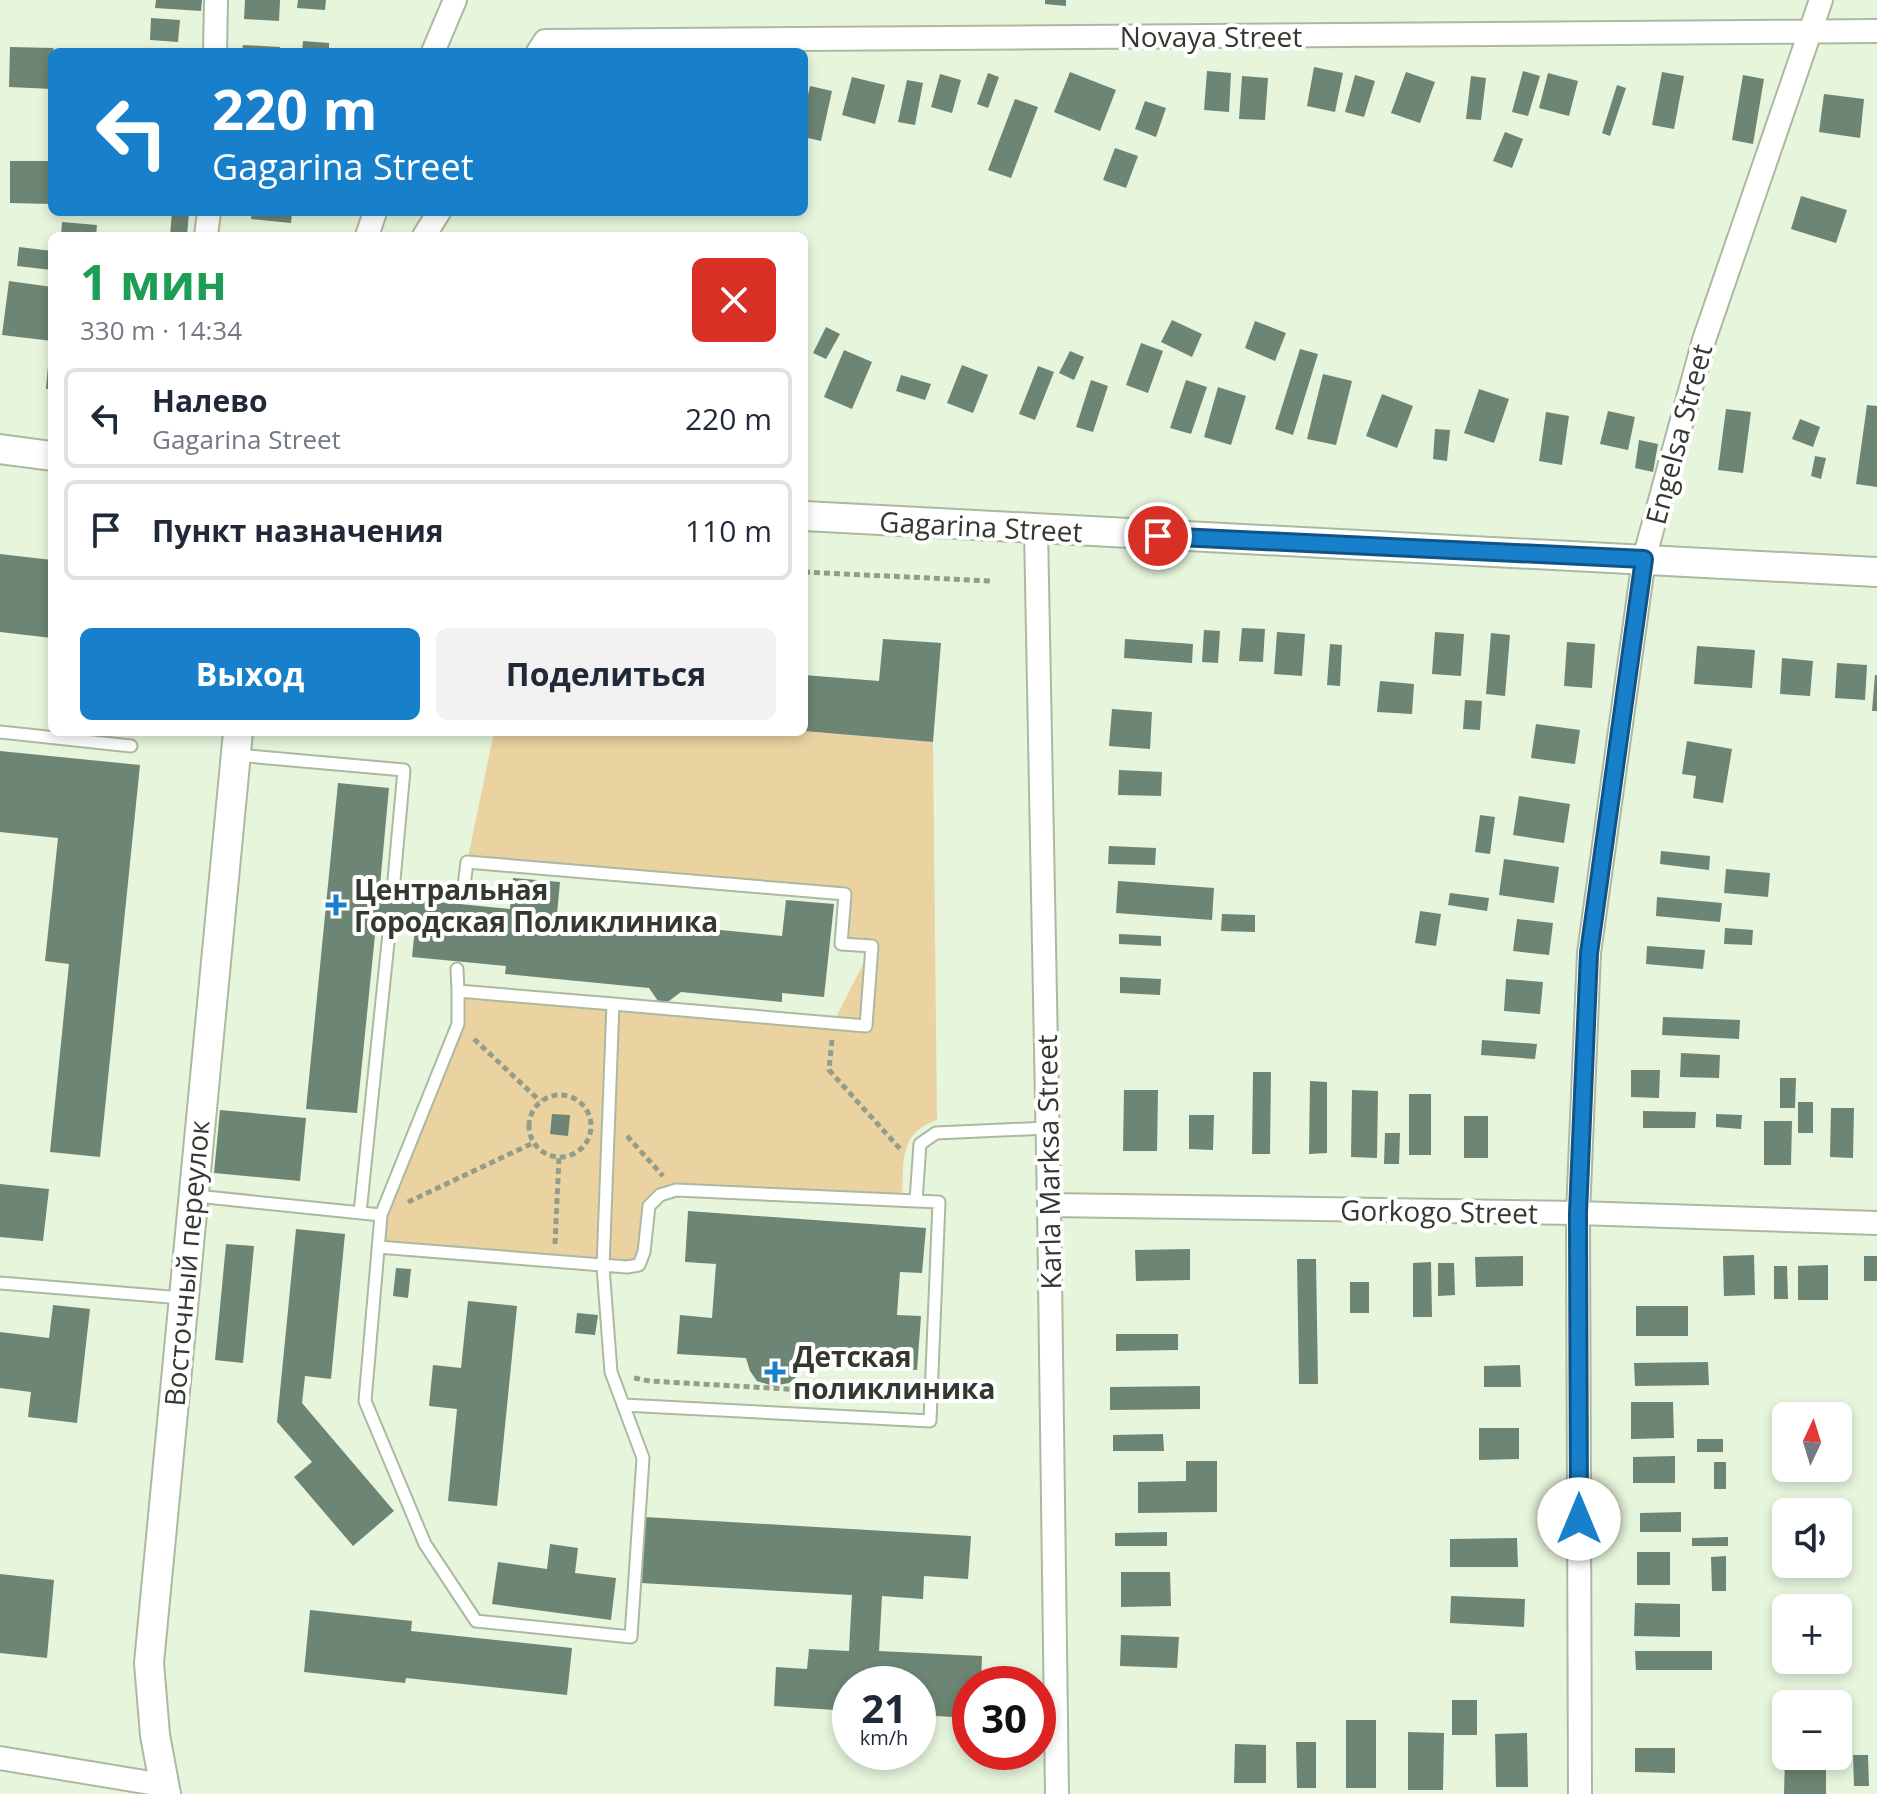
<!DOCTYPE html>
<html lang="ru">
<meta charset="utf-8">
<style>
:root{--surface:#fff;--page:#f2f2f3;--text:#1f2937;--muted:#747a83;--line:#e0e1e3;--accent:#1880cb}
body{margin:0;font-family:"Open Sans",sans-serif;background:var(--page);color:var(--text);height:100vh;display:flex;flex-direction:column;font-size:30px;white-space:nowrap}
*{box-sizing:border-box;margin:0}
p{font-size:26px;color:var(--muted)}
.icon{flex:none;width:44px;height:44px;fill:none;stroke:currentColor;stroke-width:2;stroke-linecap:round;stroke-linejoin:round}
.map{position:relative;flex:1;overflow:hidden}
.sheet{position:absolute;left:48px;top:232px;width:760px;height:504px;display:flex;flex-direction:column;background:var(--surface);border-radius:12px;box-shadow:0 4px 12px #0003}
.sheet>*{flex:none}
.banner{position:absolute;left:48px;top:48px;width:760px;height:168px;border-radius:12px;box-shadow:0 4px 12px #0003;background:#1880cb;color:#fff;overflow:hidden}
.needle{width:52px;rotate:4deg}
.tools{position:absolute;left:1772px;top:1402px;display:grid;gap:16px}
.tools a{display:grid;place-items:center;width:80px;height:80px;border-radius:12px;background:var(--surface);box-shadow:0 4px 12px #0003;font-size:40px}
.speed{position:absolute;left:832px;top:1666px;display:flex;gap:16px;font-size:40px;font-weight:700;text-align:center}
.speed>*{display:grid;place-content:center;width:104px;height:104px;border-radius:50%;background:var(--surface);box-shadow:0 4px 12px #0003;line-height:1}
.speed small{font-size:20px;font-weight:400}
.speed .limit{border:12px solid #d22;background:#fff;color:#111}
.pin{position:absolute;display:grid;place-items:center;width:68px;height:68px;color:#fff;margin:-34px;border:4px solid #fff;border-radius:50%;box-shadow:0 2px 8px #0007}
.me{position:absolute;width:88px;margin:-44px;rotate:0deg;stroke-linejoin:round;filter:drop-shadow(0 0 6px #0008)}
.turn{display:flex;align-items:center;gap:28px;height:168px;padding:0 32px;font-size:36px}
.turn .icon{width:104px;height:104px;stroke-width:2.5}
.turn b{display:block;font-size:56px;line-height:68px}
.round{display:grid;place-items:center;flex:none;width:84px;height:84px;border-radius:12px;background:var(--page)}
.headline{display:flex;align-items:center;justify-content:space-between;height:136px;padding:0 32px}
h1{font-size:48px;font-weight:700;line-height:60px;color:#1e9e55}
.button{display:flex;gap:16px;margin-top:auto;padding:16px 32px}
.button a{flex:1;height:92px;border-radius:12px;background:var(--accent);color:#fff;font-size:32px;font-weight:700;line-height:92px;text-align:center}
.button a+a{background:var(--page);color:var(--text)}
ul{padding:0;list-style:none}
li{display:flex;align-items:center;gap:24px;height:100px;margin:0 16px 12px;padding:0 16px;border:4px solid var(--line);border-radius:12px}
li div{flex:1}
li b{display:block;font-size:30px}
li em{font-style:normal}
.map>svg:first-child{display:block}
</style>
<div class="map">
<svg width="1877" height="1794" viewBox="0 0 1877 1794">
<rect width="100%" height="100%" fill="#e6f5dc"/>
<path fill="#ead3a0" d="M 804,731 L 933,742 L 937,1120 C 896,1134 905,1165 902,1201 L 676,1190 L 649,1206 L 639,1265 L 378,1247 L 381,1215 L 458,1024 L 458,991 L 833,1023 L 872,947 L 841,944 L 845,895 L 467,862 L 494,732 Z"/>
<path fill="#6d8574" d="M 156,0 L 202,0 L 201,11 L 155,8 Z
M 245,0 L 280,0 L 279,21 L 244,19 Z
M 298,0 L 326,0 L 325,10 L 297,8 Z
M 1045,0 L 1066,0 L 1066,6 L 1045,4 Z
M 151,18 L 180,20 L 178,42 L 150,40 Z
M 303,41 L 329,43 L 329,52 L 302,52 Z
M 243,45 L 280,47 L 280,52 L 242,52 Z
M 10,47 L 54,48 L 52,52 L 52,89 L 9,87 Z
M 1314,67 L 1343,73 L 1335,112 L 1307,106 Z
M 1207,71 L 1231,73 L 1229,112 L 1204,110 Z
M 1523,71 L 1540,76 L 1528,116 L 1512,112 Z
M 1070,72 L 1116,90 L 1100,131 L 1054,112 Z
M 1406,72 L 1435,82 L 1420,123 L 1391,113 Z
M 1662,72 L 1684,76 L 1674,129 L 1652,125 Z
M 988,73 L 999,77 L 988,108 L 977,104 Z
M 1548,73 L 1578,81 L 1569,116 L 1539,108 Z
M 940,74 L 961,80 L 952,113 L 931,107 Z
M 1355,75 L 1375,81 L 1364,117 L 1345,112 Z
M 1743,75 L 1764,79 L 1753,144 L 1732,140 Z
M 1242,76 L 1268,78 L 1265,120 L 1239,119 Z
M 1471,76 L 1486,78 L 1481,120 L 1466,119 Z
M 852,77 L 885,85 L 875,124 L 842,115 Z
M 907,80 L 923,83 L 915,125 L 898,122 Z
M 1617,85 L 1626,88 L 1610,136 L 1602,133 Z
M 810,86 L 832,91 L 821,141 L 804,137 L 804,113 Z
M 1824,94 L 1864,99 L 1860,138 L 1819,132 Z
M 1015,99 L 1038,107 L 1011,178 L 988,170 Z
M 1145,101 L 1166,108 L 1156,137 L 1135,129 Z
M 1505,132 L 1523,139 L 1512,168 L 1493,161 Z
M 1115,148 L 1138,156 L 1126,188 L 1103,180 Z
M 10,161 L 52,161 L 52,204 L 10,203 Z
M 1801,196 L 1847,210 L 1836,243 L 1791,229 Z
M 172,212 L 189,212 L 187,236 L 170,236 Z
M 252,212 L 292,212 L 291,223 L 251,219 Z
M 62,222 L 97,225 L 96,236 L 61,236 Z
M 19,247 L 52,251 L 52,270 L 17,266 Z
M 9,281 L 52,287 L 52,341 L 2,335 Z
M 1172,320 L 1202,334 L 1192,357 L 1161,342 Z
M 1255,321 L 1286,333 L 1275,361 L 1245,348 Z
M 826,327 L 840,334 L 826,359 L 813,353 Z
M 1141,343 L 1163,351 L 1148,393 L 1126,385 Z
M 1300,349 L 1318,354 L 1293,435 L 1275,429 Z
M 844,350 L 872,362 L 852,409 L 824,397 Z
M 1070,351 L 1084,357 L 1074,380 L 1059,373 Z
M 962,365 L 988,375 L 973,413 L 947,403 Z
M 48,366 L 52,367 L 52,389 L 46,389 Z
M 1038,366 L 1054,372 L 1035,420 L 1019,414 Z
M 1323,374 L 1352,381 L 1336,445 L 1307,439 Z
M 901,375 L 931,384 L 925,400 L 896,391 Z
M 1091,380 L 1108,386 L 1093,432 L 1076,427 Z
M 1186,380 L 1207,387 L 1191,434 L 1170,428 Z
M 1218,387 L 1246,396 L 1231,445 L 1204,437 Z
M 1479,389 L 1509,399 L 1494,443 L 1464,433 Z
M 1382,394 L 1413,406 L 1397,448 L 1366,436 Z
M 1867,405 L 1877,406 L 1877,487 L 1856,484 Z
M 1726,409 L 1751,412 L 1743,473 L 1718,470 Z
M 1608,411 L 1635,417 L 1628,450 L 1600,444 Z
M 1546,412 L 1569,416 L 1562,465 L 1539,461 Z
M 1800,419 L 1820,427 L 1813,447 L 1792,439 Z
M 1435,429 L 1450,430 L 1447,461 L 1433,459 Z
M 1639,440 L 1658,444 L 1653,472 L 1635,468 Z
M 1815,456 L 1826,458 L 1821,479 L 1811,476 Z
M 0,554 L 52,560 L 52,638 L 0,632 Z
M 1242,628 L 1265,629 L 1263,662 L 1239,661 Z
M 1204,630 L 1220,631 L 1218,663 L 1202,662 Z
M 1277,632 L 1305,634 L 1302,676 L 1274,674 Z
M 1435,632 L 1464,634 L 1461,676 L 1432,674 Z
M 1491,633 L 1510,635 L 1505,696 L 1486,694 Z
M 883,639 L 941,643 L 933,742 L 804,731 L 804,675 L 879,681 Z
M 1125,639 L 1193,644 L 1192,663 L 1124,658 Z
M 1567,642 L 1595,644 L 1592,688 L 1564,686 Z
M 1330,644 L 1342,645 L 1340,686 L 1327,685 Z
M 1697,646 L 1755,650 L 1752,688 L 1694,684 Z
M 1782,658 L 1813,661 L 1810,696 L 1780,694 Z
M 1837,663 L 1867,665 L 1865,700 L 1835,698 Z
M 1875,675 L 1877,675 L 1877,711 L 1872,711 Z
M 1380,681 L 1414,684 L 1412,714 L 1377,712 Z
M 1465,700 L 1482,701 L 1480,730 L 1463,729 Z
M 1112,709 L 1152,712 L 1150,749 L 1109,746 Z
M 1536,724 L 1580,730 L 1575,764 L 1531,758 Z
M 1687,741 L 1732,749 L 1723,803 L 1693,798 L 1696,776 L 1682,774 Z
M 0,751 L 140,765 L 100,1157 L 50,1152 L 69,964 L 45,961 L 58,838 L 0,832 Z
M 1119,770 L 1162,772 L 1161,796 L 1118,795 Z
M 338,783 L 389,788 L 379,896 L 510,909 L 513,878 L 560,882 L 557,914 L 782,936 L 786,900 L 834,904 L 824,997 L 782,993 L 782,1002 L 681,992 L 669,1001 L 658,1001 L 649,988 L 505,974 L 506,966 L 412,957 L 416,919 L 377,915 L 357,1113 L 306,1109 Z
M 1519,796 L 1570,804 L 1564,843 L 1513,835 Z
M 1480,815 L 1495,817 L 1490,854 L 1475,852 Z
M 1109,846 L 1156,848 L 1155,865 L 1108,864 Z
M 1661,851 L 1710,856 L 1709,870 L 1660,864 Z
M 1504,859 L 1559,867 L 1554,903 L 1499,895 Z
M 1726,869 L 1770,873 L 1768,897 L 1724,893 Z
M 1118,881 L 1214,888 L 1212,920 L 1116,913 Z
M 1450,893 L 1489,898 L 1487,911 L 1448,905 Z
M 1657,897 L 1722,903 L 1720,922 L 1656,916 Z
M 1420,911 L 1441,914 L 1436,946 L 1415,943 Z
M 1222,914 L 1255,915 L 1255,932 L 1221,931 Z
M 1517,919 L 1553,923 L 1549,955 L 1513,951 Z
M 1725,928 L 1753,930 L 1752,945 L 1724,944 Z
M 1119,934 L 1161,936 L 1161,946 L 1119,944 Z
M 1647,946 L 1705,950 L 1703,969 L 1646,964 Z
M 1120,977 L 1161,979 L 1160,995 L 1120,993 Z
M 1506,979 L 1543,982 L 1540,1014 L 1504,1011 Z
M 1663,1017 L 1740,1020 L 1739,1039 L 1662,1035 Z
M 1482,1040 L 1537,1044 L 1535,1059 L 1481,1055 Z
M 1681,1053 L 1720,1055 L 1719,1078 L 1680,1077 Z
M 1631,1070 L 1660,1070 L 1659,1098 L 1631,1097 Z
M 1253,1072 L 1271,1072 L 1270,1154 L 1252,1154 Z
M 1780,1078 L 1796,1078 L 1795,1108 L 1780,1108 Z
M 1310,1081 L 1327,1082 L 1327,1153 L 1309,1154 Z
M 1124,1090 L 1158,1090 L 1157,1151 L 1123,1151 Z
M 1352,1090 L 1378,1091 L 1377,1158 L 1351,1157 Z
M 1409,1094 L 1431,1094 L 1431,1155 L 1409,1155 Z
M 1798,1102 L 1813,1102 L 1813,1133 L 1798,1133 Z
M 1831,1108 L 1854,1108 L 1853,1158 L 1830,1157 Z
M 220,1110 L 306,1118 L 300,1181 L 214,1173 Z
M 1643,1111 L 1696,1112 L 1695,1128 L 1643,1128 Z
M 552,1114 L 570,1115 L 568,1136 L 550,1134 Z
M 1716,1114 L 1742,1115 L 1741,1129 L 1716,1127 Z
M 1189,1115 L 1214,1115 L 1213,1150 L 1189,1149 Z
M 1464,1116 L 1488,1116 L 1488,1158 L 1464,1158 Z
M 1764,1121 L 1792,1121 L 1791,1165 L 1764,1165 Z
M 1385,1133 L 1400,1133 L 1399,1164 L 1384,1164 Z
M 0,1184 L 49,1189 L 43,1241 L 0,1237 Z
M 688,1211 L 926,1228 L 922,1273 L 900,1272 L 897,1315 L 921,1316 L 917,1370 L 806,1362 L 800,1374 L 789,1383 L 773,1386 L 757,1381 L 750,1371 L 746,1358 L 677,1354 L 680,1315 L 712,1318 L 716,1264 L 685,1262 Z
M 296,1229 L 345,1234 L 331,1379 L 305,1376 L 302,1403 L 394,1511 L 353,1546 L 294,1477 L 312,1462 L 277,1422 Z
M 226,1244 L 254,1246 L 243,1363 L 215,1360 Z
M 1190,1249 L 1190,1280 L 1136,1281 L 1135,1250 Z
M 1754,1255 L 1755,1295 L 1724,1296 L 1723,1256 Z
M 1523,1256 L 1523,1286 L 1476,1287 L 1475,1257 Z
M 1864,1256 L 1877,1256 L 1877,1281 L 1864,1281 Z
M 1297,1259 L 1316,1259 L 1318,1384 L 1299,1384 Z
M 1431,1262 L 1432,1317 L 1413,1317 L 1413,1263 Z
M 1438,1263 L 1454,1263 L 1455,1295 L 1438,1296 Z
M 1828,1265 L 1828,1300 L 1798,1300 L 1798,1266 Z
M 1774,1266 L 1787,1266 L 1788,1299 L 1774,1299 Z
M 396,1268 L 411,1269 L 408,1298 L 393,1296 Z
M 1350,1282 L 1369,1282 L 1369,1313 L 1350,1313 Z
M 468,1301 L 517,1306 L 497,1506 L 448,1501 L 457,1409 L 429,1406 L 433,1365 L 461,1368 Z
M 53,1305 L 90,1309 L 77,1423 L 28,1417 L 31,1392 L 0,1388 L 0,1332 L 49,1338 Z
M 1636,1306 L 1688,1306 L 1688,1336 L 1636,1336 Z
M 577,1313 L 598,1315 L 595,1335 L 575,1333 Z
M 1116,1334 L 1178,1334 L 1178,1350 L 1116,1351 Z
M 1708,1362 L 1709,1385 L 1635,1386 L 1634,1363 Z
M 1520,1365 L 1521,1387 L 1484,1387 L 1484,1366 Z
M 1200,1386 L 1200,1409 L 1110,1410 L 1110,1387 Z
M 1631,1402 L 1673,1402 L 1674,1438 L 1631,1439 Z
M 1479,1428 L 1519,1428 L 1519,1459 L 1479,1460 Z
M 1163,1434 L 1164,1451 L 1113,1451 L 1113,1435 Z
M 1697,1439 L 1723,1439 L 1723,1452 L 1697,1452 Z
M 1675,1456 L 1675,1483 L 1633,1483 L 1633,1457 Z
M 1186,1461 L 1217,1461 L 1217,1512 L 1138,1513 L 1138,1482 L 1186,1481 Z
M 1714,1462 L 1726,1462 L 1726,1489 L 1714,1489 Z
M 1681,1512 L 1681,1532 L 1640,1532 L 1640,1513 Z
M 645,1517 L 971,1536 L 968,1579 L 924,1576 L 923,1599 L 882,1596 L 879,1651 L 982,1656 L 981,1684 L 970,1684 L 970,1718 L 918,1715 L 918,1684 L 850,1684 L 850,1711 L 774,1706 L 776,1667 L 807,1669 L 809,1649 L 849,1651 L 852,1595 L 641,1583 Z
M 1167,1532 L 1167,1546 L 1115,1546 L 1115,1533 Z
M 1728,1537 L 1728,1546 L 1692,1546 L 1692,1538 Z
M 1517,1538 L 1518,1567 L 1450,1567 L 1450,1539 Z
M 550,1544 L 578,1548 L 575,1573 L 616,1578 L 611,1620 L 492,1604 L 498,1562 L 547,1569 Z
M 1637,1552 L 1670,1552 L 1670,1585 L 1637,1585 Z
M 1726,1556 L 1726,1591 L 1712,1591 L 1711,1557 Z
M 1121,1572 L 1170,1572 L 1171,1606 L 1121,1607 Z
M 0,1574 L 54,1580 L 47,1658 L 0,1653 Z
M 1451,1596 L 1525,1599 L 1524,1627 L 1450,1623 Z
M 1635,1603 L 1680,1604 L 1680,1637 L 1634,1636 Z
M 310,1610 L 412,1621 L 411,1631 L 572,1648 L 567,1695 L 406,1678 L 405,1683 L 304,1672 Z
M 1121,1635 L 1179,1637 L 1177,1668 L 1120,1666 Z
M 1635,1651 L 1712,1651 L 1712,1670 L 1636,1670 Z
M 1452,1700 L 1477,1700 L 1477,1735 L 1452,1735 Z
M 1346,1720 L 1376,1720 L 1376,1788 L 1346,1788 Z
M 1408,1732 L 1444,1733 L 1443,1790 L 1408,1790 Z
M 1527,1733 L 1528,1787 L 1496,1787 L 1495,1734 Z
M 1296,1742 L 1316,1742 L 1316,1788 L 1297,1788 Z
M 1235,1744 L 1266,1745 L 1266,1783 L 1234,1783 Z
M 1635,1748 L 1675,1748 L 1675,1773 L 1635,1772 Z
M 1853,1755 L 1868,1755 L 1869,1786 L 1854,1786 Z
M 1785,1756 L 1826,1756 L 1826,1794 L 1784,1794 Z"/>
<g fill="none" stroke-linecap="round" stroke-linejoin="round">
<defs>
<path id="service" d="M 0,732 L 131,746
M 236,755 L 404,770 L 394,880
M 463,894 L 467,862 L 845,894 L 841,944 L 872,946 L 866,1026 L 613,1004
M 457,969 L 458,991
M 196,1196 L 381,1215 L 365,1401 L 425,1544 L 476,1621 L 631,1637 L 643,1458 L 611,1372 L 603,1267 L 613,1004 L 458,991 L 458,1024 L 381,1215
M 360,1213 L 389,933
M 378,1247 L 627,1267 L 639,1265 L 644,1252 L 649,1206 L 660,1195 L 676,1190 L 916,1201
M 0,1283 L 182,1298
M 623,1405 L 930,1421 L 939,1202 L 916,1201 L 920,1144 L 936,1133 L 1047,1128"/>
<path id="minor" d="M 215,52 L 216,0
M 433,52 L 455,0
M 538,52 L 545,41 L 1877,31
M 206,236 L 209,212
M 367,236 L 375,212
M 424,236 L 439,212
M 1036,530 L 1049,1205 L 1057,1794
M 1049,1205 L 1578,1213 L 1877,1223
M 0,1758 L 163,1785
M 1580,1794 L 1578,1213 L 1589,953 L 1644,559 L 1704,340 L 1821,0"/>
<path id="tertiary" d="M 0,449 L 52,456
M 804,516 L 1877,572
M 166,1794 L 155,1735 L 149,1663 L 238,732"/>
</defs>
<use href="#service" stroke="#abb9a1" stroke-width="15"/>
<use href="#minor" stroke="#abb9a1" stroke-width="26"/>
<use href="#tertiary" stroke="#abb9a1" stroke-width="32"/>
<path stroke="#939d8c" stroke-width="5" stroke-dasharray="6 4" stroke-linecap="butt" d="M 804,572 L 990,581
M 474,1039 L 540,1101
M 832,1040 L 829,1070 L 901,1150
M529 1126a31 31 0 1 1 62 0a31 31 0 1 1-62 0Z
M 627,1136 L 663,1176
M 408,1202 L 533,1143
M 555,1244 L 559,1157
M 634,1378 L 650,1381 L 907,1396 L 910,1393"/>
<use href="#service" stroke="#fff" stroke-width="11"/>
<use href="#minor" stroke="#fff" stroke-width="22"/>
<use href="#tertiary" stroke="#fff" stroke-width="28"/>
</g>
<g fill="none" stroke-linecap="round" stroke-linejoin="round">
<defs>
<path id="route" d="M 1158,536 L 1644,559 L 1589,953 L 1578,1213 L 1579,1519"/>
</defs>
<use href="#route" stroke="#105384" stroke-width="20"/>
<use href="#route" stroke="#1880cb" stroke-width="14"/>
</g>
<g fill="#1880cb" stroke="#fff" stroke-width="3">
<path d="M332 893h8v8h8v8h-8v8h-8v-8h-8v-8h8z"/>
<path d="M771 1360h8v8h8v8h-8v8h-8v-8h-8v-8h8z"/>
</g>
<g text-anchor="middle" dominant-baseline="central" stroke-width="8" stroke-linejoin="round" paint-order="stroke">
<g font-size="28" fill="#343930" stroke="#fff">
<text x="1211" y="36">Novaya Street</text>
<text transform="translate(1678 434) rotate(-75)">Engelsa Street</text>
<text transform="translate(981 526) rotate(3)">Gagarina Street</text>
<text transform="translate(1048 1162) rotate(-91)">Karla Marksa Street</text>
<text transform="translate(1439 1211) rotate(1)">Gorkogo Street</text>
<text transform="translate(186 1263) rotate(-85)">Восточный переулок</text>
</g>
<g font-size="28" font-weight="bold" fill="#343930" stroke="#fff" text-anchor="start">
<text x="354" y="889">Центральная<tspan x="354" dy="32">Городская Поликлиника</tspan></text>
<text x="793" y="1356">Детская<tspan x="793" dy="32">поликлиника</tspan></text>
</g>
</g>
</svg>
<div class="tools">
<a><svg class="needle" viewBox="-14 -14 28 28"><path d="M0-13l5 13h-10z" fill="#e53935"/><path d="M0 13l5-13h-10z" fill="#747a83"/></svg></a>
<a><svg class="icon" aria-label="sound" viewBox="0 0 24 24"><path d="M4 9h4l5-4v14l-5-4H4zM17 9q2 3 0 6"/></svg></a>
<a>+</a>
<a>−</a>
</div>
<div class="speed"><div>21<small>km/h</small></div><div class="limit">30</div></div>
<div class="pin" style="left:1158px;top:536px;background:#d93025"><svg class="icon" aria-label="arrive" viewBox="0 0 24 24"><path d="M6 21V4h12l-3 4 3 4H6"/></svg></div>
<svg class="me" style="left:1579px;top:1519px" viewBox="-20 -20 40 40"><circle r="19" fill="#fff"/><path d="M0-13L10 11 0 6-10 11z" fill="#1880cb"/></svg>
<div class="banner">
<div class="turn"><svg class="icon" aria-label="left" viewBox="0 0 24 24"><path d="M17 20v-9H6M10 6l-5 5 5 5"/></svg><div><b>220 m</b>Gagarina Street</div></div>
</div>
<section class="sheet">
<div class="headline"><div><h1>1 мин</h1><p>330 m · 14:34</p></div><a class="round" style="background:#d93025;color:#fff"><svg class="icon" aria-label="close" viewBox="0 0 24 24"><path d="M6 6l12 12M18 6L6 18"/></svg></a></div>
<ul>
<li><svg class="icon" aria-label="left" viewBox="0 0 24 24"><path d="M17 20v-9H6M10 6l-5 5 5 5"/></svg><div><b>Налево</b><p>Gagarina Street</p></div><em>220 m</em></li>
<li><svg class="icon" aria-label="arrive" viewBox="0 0 24 24"><path d="M6 21V4h12l-3 4 3 4H6"/></svg><div><b>Пункт назначения</b></div><em>110 m</em></li>
</ul>
<div class="button"><a>Выход</a><a>Поделиться</a></div>
</section>
</div>
